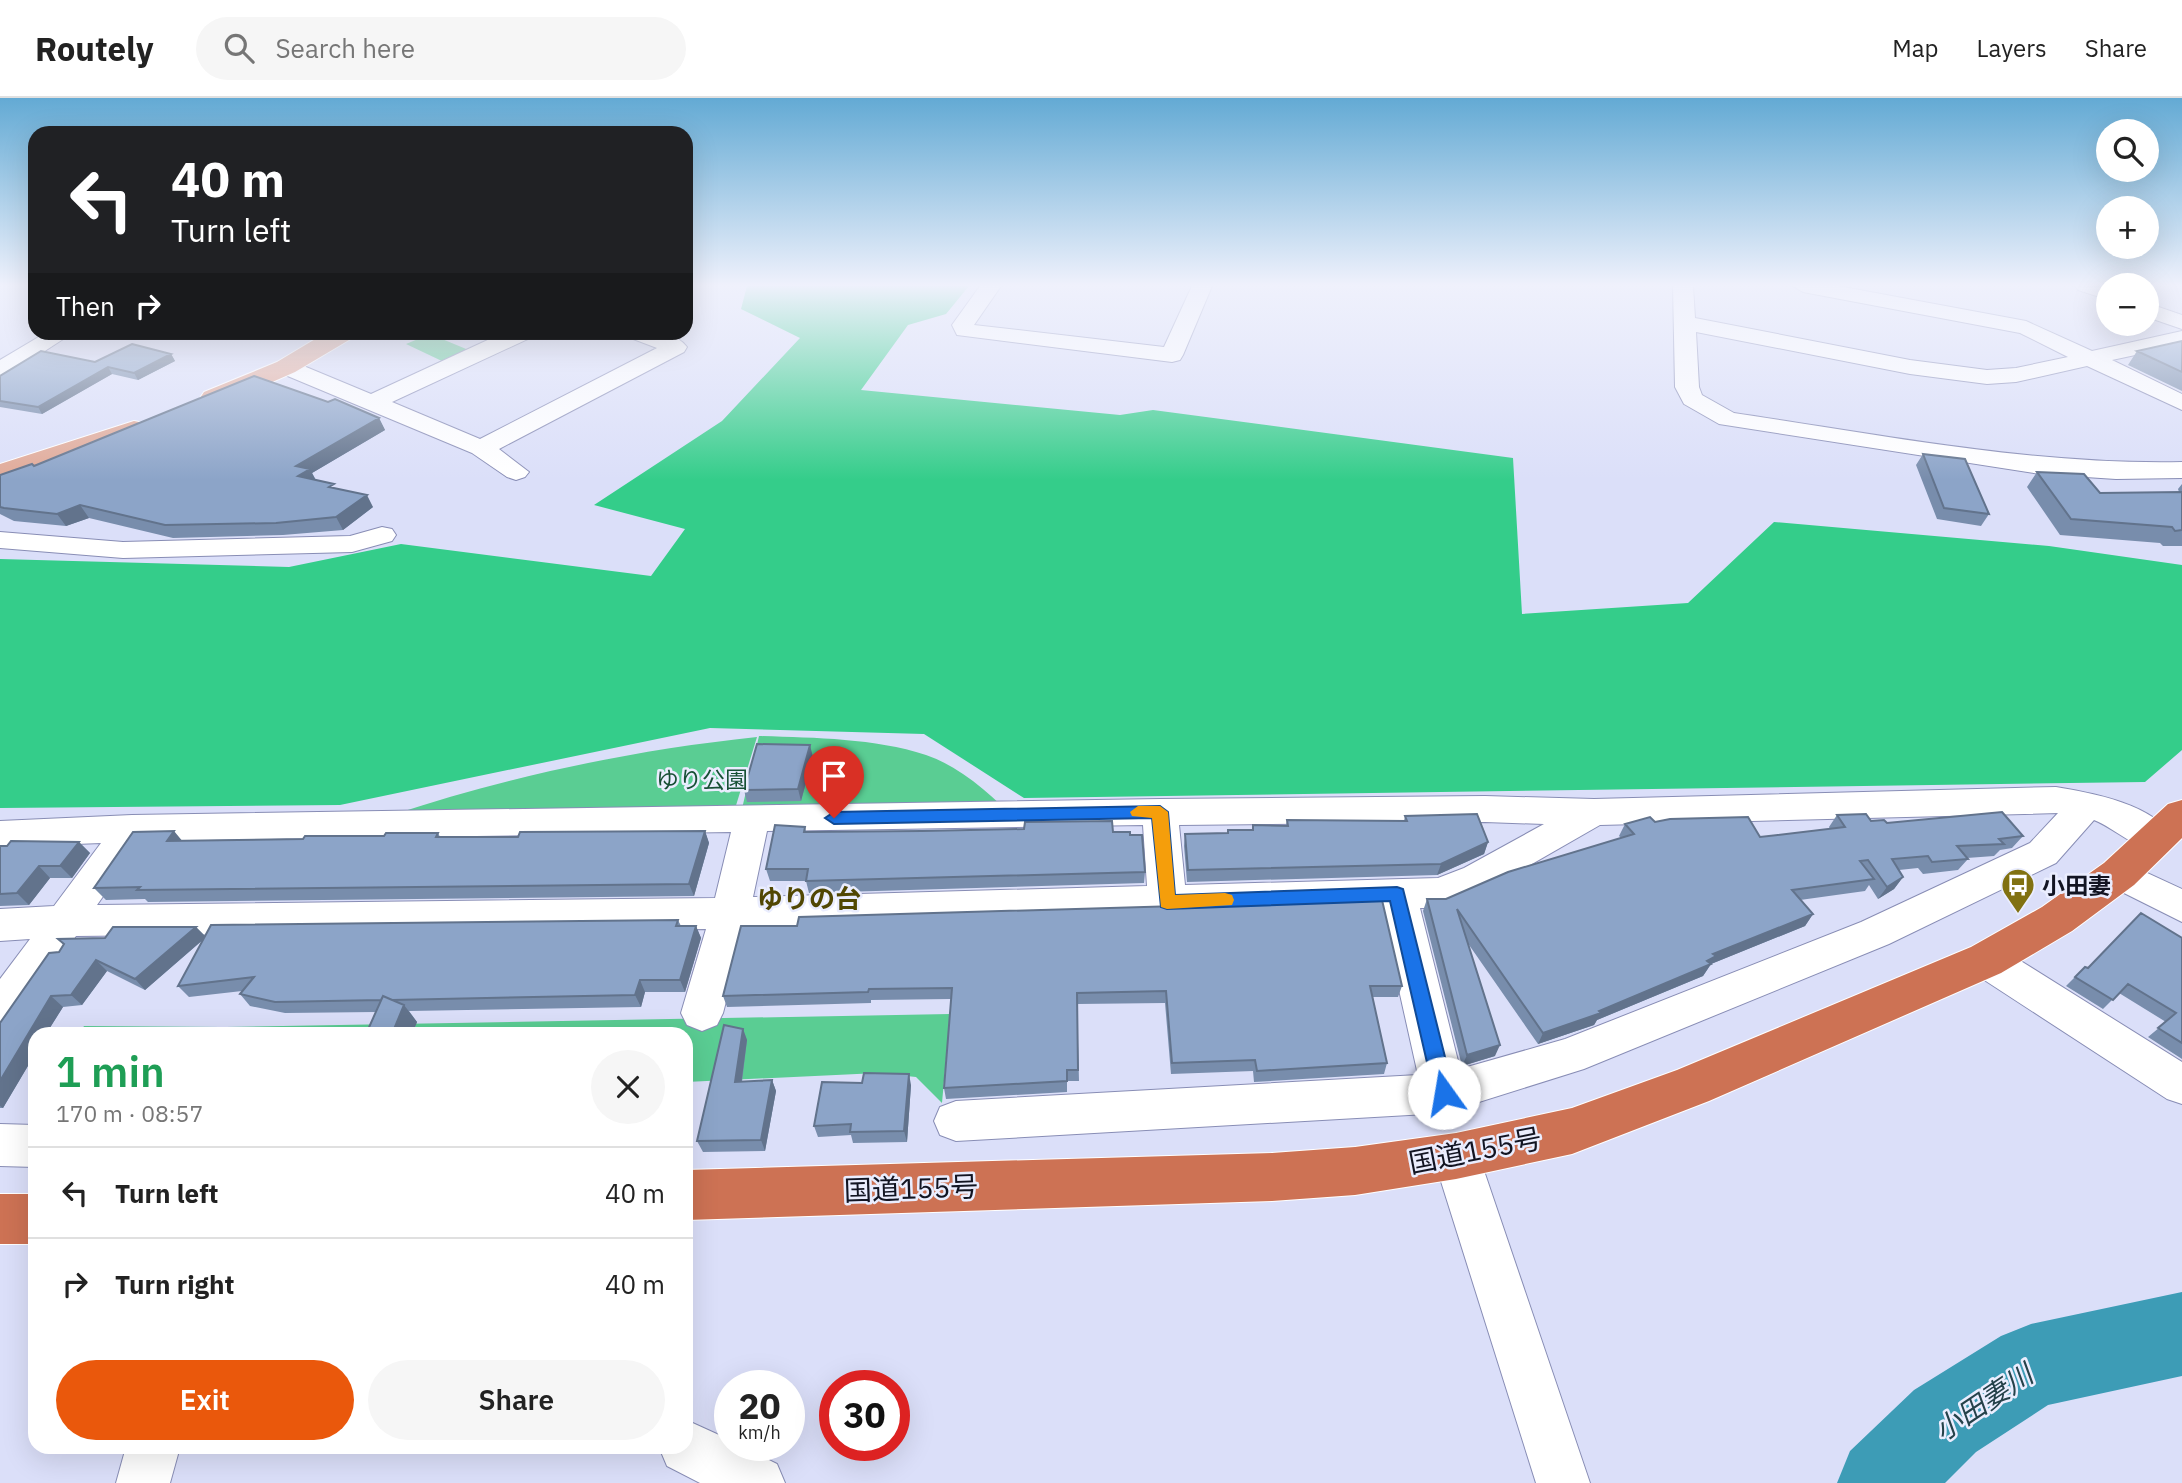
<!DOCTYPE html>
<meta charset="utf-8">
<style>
:root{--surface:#fff;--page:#f6f6f6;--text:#222;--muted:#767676;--line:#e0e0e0;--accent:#ea580c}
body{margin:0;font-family:"IBM Plex Sans","Noto Sans JP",sans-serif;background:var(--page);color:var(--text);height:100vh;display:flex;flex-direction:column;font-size:26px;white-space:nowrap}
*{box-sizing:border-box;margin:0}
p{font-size:23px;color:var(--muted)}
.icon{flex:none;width:38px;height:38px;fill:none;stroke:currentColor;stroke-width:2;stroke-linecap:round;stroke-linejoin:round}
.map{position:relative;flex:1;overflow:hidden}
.drawer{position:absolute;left:28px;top:929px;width:665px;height:427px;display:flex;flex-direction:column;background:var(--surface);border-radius:21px;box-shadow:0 7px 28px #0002}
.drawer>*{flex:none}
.banner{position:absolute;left:28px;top:28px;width:665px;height:214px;border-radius:21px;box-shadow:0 7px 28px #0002;background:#202124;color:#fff;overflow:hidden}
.controls{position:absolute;left:2096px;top:21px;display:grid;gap:14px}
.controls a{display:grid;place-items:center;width:63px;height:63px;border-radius:50%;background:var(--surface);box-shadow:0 7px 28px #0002;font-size:35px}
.speed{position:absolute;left:714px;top:1272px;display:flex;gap:14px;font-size:35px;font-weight:700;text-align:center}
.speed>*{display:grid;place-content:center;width:91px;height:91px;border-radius:50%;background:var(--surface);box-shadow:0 7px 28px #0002;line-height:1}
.speed small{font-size:18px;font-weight:400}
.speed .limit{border:10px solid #d22;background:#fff;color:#111}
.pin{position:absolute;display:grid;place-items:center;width:60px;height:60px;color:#fff;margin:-72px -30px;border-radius:50% 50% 50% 0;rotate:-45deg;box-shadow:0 0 7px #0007}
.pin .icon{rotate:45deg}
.me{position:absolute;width:77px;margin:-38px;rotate:347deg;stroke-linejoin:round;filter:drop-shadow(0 0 5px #0008)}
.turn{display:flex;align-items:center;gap:24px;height:147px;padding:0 28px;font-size:32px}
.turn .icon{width:91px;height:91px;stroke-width:2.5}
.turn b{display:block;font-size:49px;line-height:60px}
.then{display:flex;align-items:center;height:66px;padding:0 28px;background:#0003;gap:14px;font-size:26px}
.round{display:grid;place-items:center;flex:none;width:74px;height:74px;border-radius:37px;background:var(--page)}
.summary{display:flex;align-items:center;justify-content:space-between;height:119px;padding:0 28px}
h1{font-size:42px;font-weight:600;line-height:52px;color:#1e9e55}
.primary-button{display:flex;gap:14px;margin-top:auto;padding:14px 28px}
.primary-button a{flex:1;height:80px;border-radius:42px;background:var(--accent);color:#fff;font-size:28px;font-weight:600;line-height:80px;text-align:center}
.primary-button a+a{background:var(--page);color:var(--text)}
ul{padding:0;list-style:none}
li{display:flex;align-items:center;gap:21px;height:91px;padding:0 28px;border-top:2px solid var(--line)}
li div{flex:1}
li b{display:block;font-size:26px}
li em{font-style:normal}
header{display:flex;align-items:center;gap:42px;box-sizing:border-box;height:98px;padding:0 35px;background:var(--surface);border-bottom:2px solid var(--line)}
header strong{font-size:33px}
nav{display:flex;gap:38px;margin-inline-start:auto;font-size:24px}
.search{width:490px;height:63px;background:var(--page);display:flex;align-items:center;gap:18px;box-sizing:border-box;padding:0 24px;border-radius:38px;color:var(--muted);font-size:26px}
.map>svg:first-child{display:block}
</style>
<header>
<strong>Routely</strong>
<div class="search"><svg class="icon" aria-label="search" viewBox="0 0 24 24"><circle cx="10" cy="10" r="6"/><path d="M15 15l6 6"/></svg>Search here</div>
<nav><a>Map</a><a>Layers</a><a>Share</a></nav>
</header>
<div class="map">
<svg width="2182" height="1385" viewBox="0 0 2182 1385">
<rect width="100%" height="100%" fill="#dbdff9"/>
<path fill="#5acd93" d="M 430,236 L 471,253 L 444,264 L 406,246 Z
M 759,638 C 814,640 873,640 926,657 C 962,669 995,700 1021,727 L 741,715 Z
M 757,639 L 734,714 L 392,717 C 510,678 633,652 757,639 Z
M 950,916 L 942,1005 L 916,979 L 878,975 L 686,984 L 686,936 L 222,936 L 226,929 Z
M 84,928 L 221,929 L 217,936 L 79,936 Z"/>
<path fill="#34cd8a" d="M 747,188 L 969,188 L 946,216 L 908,227 L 861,292 L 1120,317 L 1153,312 L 1513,360 L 1522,516 L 1688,505 L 1774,424 L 2049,448 L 2182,467 L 2182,652 L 2145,684 L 1024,700 L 924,636 L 710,630 L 340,707 L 0,710 L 0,461 L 289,469 L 401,446 L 651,478 L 685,431 L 594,407 L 722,323 L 800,240 L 741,211 Z"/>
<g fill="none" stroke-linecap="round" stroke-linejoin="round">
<path fill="#3d9cb6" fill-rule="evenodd" d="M 2182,1194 L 2182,1278 L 2048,1307 L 1976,1354 L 1945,1385 L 1837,1385 L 1850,1353 L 1914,1292 L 2001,1238 L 2031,1226 Z"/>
<defs>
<path id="minor" d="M 980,188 L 1001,188 L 974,227 L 1164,249 L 1192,188 L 1212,188 L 1183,257 L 1180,262 L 1172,264 L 957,237 L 952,227 Z
M 1673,188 L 1693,188 L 1695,220 L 1910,262 L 1987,272 L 2016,270 L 2068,259 L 2020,235 L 1803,194 L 1793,188 L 1838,188 L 2026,223 L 2092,253 L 2182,233 L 2182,247 L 2112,262 L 2182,296 L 2182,312 L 2087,268 L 2016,284 L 1987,286 L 1910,276 L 1696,234 L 1699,289 L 1702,297 L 1734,315 C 1883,337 2031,367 2182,364 L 2182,380 L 2116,381 L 2040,376 L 1719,326 L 1684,306 L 1675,289 Z
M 2075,188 L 2109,189 L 2109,202 L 2078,192 Z
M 2147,205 L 2182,217 L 2182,231 L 2147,219 Z
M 47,234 L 74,234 L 8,277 L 0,279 L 0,262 Z
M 505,234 L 535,234 L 532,239 L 392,304 L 480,341 L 657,250 L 628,239 L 625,234 C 644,234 675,232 687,249 L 684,254 L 499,351 L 529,374 L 525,379 L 516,382 L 507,379 L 472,355 L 278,274 L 275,269 L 278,264 L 294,264 L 371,296 Z
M 382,429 L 392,431 L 396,437 L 392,443 L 352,454 L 123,460 L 0,450 L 0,434 L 123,444 L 350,438 Z
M 2056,689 C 2092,695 2155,706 2174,741 L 2169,751 C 2142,759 2119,732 2094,722 L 2056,765 L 1889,846 L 1584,971 L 1444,1015 L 956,1043 L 940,1037 L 934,1023 L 940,1009 L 956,1003 L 1418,977 L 1381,811 L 745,830 L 723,915 L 717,927 L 702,933 L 687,927 L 681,915 L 706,831 L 76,838 L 15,925 L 0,931 L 0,881 L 30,841 L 0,843 L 0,811 L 54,808 L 101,745 L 0,749 L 0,723 L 132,717 L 1160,701 L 1485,698 L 1594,701 ZM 2058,715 L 2030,745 L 1861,824 L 1565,941 L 1460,971 L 1420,810 L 1441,810 L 1490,790 L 1600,727 ZM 1485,724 L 1544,726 L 1464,770 L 1438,780 L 1185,787 L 1179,727 ZM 1143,727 L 1147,788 L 753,799 L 767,733 ZM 731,734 L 715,800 L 97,807 L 142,743 Z
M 2119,762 L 2182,791 L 2182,824 L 2106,786 L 2100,776 L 2106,766 Z
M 1986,846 L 2000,850 L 2182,964 L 2182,1006 L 2167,1001 L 1972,874 L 1966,862 L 1972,850 Z
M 0,1026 L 35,1027 L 35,1069 L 0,1068 Z
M 1456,1037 L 1472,1043 L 1479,1058 L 1590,1385 L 1536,1385 L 1433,1058 L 1440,1043 Z
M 686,1322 L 730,1342 L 730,1348 L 741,1348 L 777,1366 L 785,1385 L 700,1385 L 667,1368 L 659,1349 L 686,1349 Z
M 126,1349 L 180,1349 L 170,1385 L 116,1385 Z"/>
<path id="major" d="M 327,234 L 357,234 L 354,239 L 295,274 L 222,306 L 213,308 L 204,306 L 200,300 L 204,294 L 277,264 Z
M 134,323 L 144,325 L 148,331 L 144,337 L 0,384 L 0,366 Z"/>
<path id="highway" d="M 2182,702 L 2182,740 L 2134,787 L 2072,833 L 2001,875 L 1709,1003 L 1572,1056 L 1456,1081 L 1355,1097 L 1272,1103 L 686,1122 L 686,1072 L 1272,1055 L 1355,1049 L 1456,1035 L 1572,1010 L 1677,972 L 1971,849 L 2042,809 L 2104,765 L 2168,706 Z
M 0,1096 L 35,1096 L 35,1146 L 0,1146 Z"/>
</defs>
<use href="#minor" stroke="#888db5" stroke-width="2"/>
<use href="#major" stroke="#fff" stroke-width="2"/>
<use href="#highway" stroke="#fff" stroke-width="2"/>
<use href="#minor" fill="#fff" fill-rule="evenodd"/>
<use href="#major" fill="#e1aa98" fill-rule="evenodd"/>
<use href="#highway" fill="#cd7254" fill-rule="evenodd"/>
</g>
<path fill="#788dac" d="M 2182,243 L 2182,293 L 2128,267 L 2137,253 Z
M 171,256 L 175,263 L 138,282 L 112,276 L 42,316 L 0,309 L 0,278 L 95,264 Z
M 328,304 L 379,320 L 385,332 L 312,375 L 316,382 L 336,391 L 373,409 L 343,432 L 283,437 L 173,440 L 89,420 L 66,428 L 14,423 L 0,416 L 0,377 L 34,368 Z
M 1923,356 L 1989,416 L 1981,428 L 1937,421 L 1916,367 Z
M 2037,374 L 2100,395 L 2179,394 L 2178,391 L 2182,386 L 2182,448 L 2163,448 L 2160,445 L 2060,437 L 2027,389 Z
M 813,659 L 801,703 L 747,704 L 744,692 Z
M 1837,717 L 1887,725 L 2023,738 L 2012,750 L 2000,752 L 1994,758 L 1967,760 L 1968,761 L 1958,772 L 1923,776 L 1918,770 L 1899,772 L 1903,779 L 1894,791 L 1878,801 L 1869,787 L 1865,793 L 1800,802 L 1813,816 L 1805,828 L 1711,866 L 1703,878 L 1597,922 L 1594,927 L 1538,946 L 1467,844 L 1495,958 L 1462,968 L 1423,813 L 1427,801 L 1446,801 L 1621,740 L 1619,738 L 1625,726 L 1655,724 L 1760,739 L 1830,731 L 1829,729 Z
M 1405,718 L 1488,744 L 1484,756 L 1437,777 L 1187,784 L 1184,748 L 1185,736 L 1228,735 L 1228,732 L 1252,732 L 1253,727 L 1286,728 L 1287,722 L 1404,723 Z
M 805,729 L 806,734 L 1113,734 L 1130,737 L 1145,774 L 1144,785 L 809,795 L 806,783 L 770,783 L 766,771 Z
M 705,733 L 709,745 L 694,798 L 148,804 L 145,801 L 106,802 L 94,790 L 183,743 L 228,743 L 384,738 L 438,735 L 440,739 L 518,739 Z
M 79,744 L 90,755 L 72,780 L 50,780 L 29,807 L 0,808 L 0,748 Z
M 678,822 L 681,828 L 696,828 L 701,840 L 685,894 L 645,894 L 641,909 L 409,913 L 417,924 L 412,936 L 366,936 L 376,914 L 285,915 L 250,908 L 240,896 L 242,893 L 189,899 L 178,888 L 204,841 L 145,892 L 107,873 L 82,907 L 63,909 L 46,936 L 35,936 L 35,956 L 3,1010 L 0,1010 L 0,925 L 59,854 L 64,847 L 58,841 L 105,840 L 196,829 L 205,838 Z
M 741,828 L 1402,888 L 1398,899 L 1372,899 L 1387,965 L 1384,976 L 1254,984 L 1253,973 L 1171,976 L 1165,905 L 1077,906 L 1079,983 L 1067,983 L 1067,994 L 946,1001 L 944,990 L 951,901 L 871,902 L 871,905 L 727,909 L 723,898 Z
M 2182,840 L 2182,961 L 2148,939 L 2166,924 L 2119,895 L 2103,911 L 2066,888 L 2085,869 L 2087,870 Z
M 743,931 L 747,942 L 742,984 L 772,982 L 776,993 L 765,1053 L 703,1054 L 697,1043 Z
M 862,985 L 911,987 L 907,1044 L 853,1045 L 851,1037 L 818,1039 L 814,1028 Z"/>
<path fill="#62738c" d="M 171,256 L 175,263 L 138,282 L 134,275 Z
M 108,269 L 112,276 L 42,316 L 38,309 Z
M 379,320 L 385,332 L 312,375 L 316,383 L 298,378 L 296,368 Z
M 367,397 L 373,409 L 343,432 L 336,419 Z
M 80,407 L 89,420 L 66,428 L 57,416 Z
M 810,647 L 813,659 L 801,703 L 798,691 Z
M 174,733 L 184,745 L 167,743 Z
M 705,733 L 709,745 L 694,798 L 689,786 Z
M 79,744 L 90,755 L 72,780 L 60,768 Z
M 1488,744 L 1484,756 L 1437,777 L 1441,766 Z
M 39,768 L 50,780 L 29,807 L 17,795 Z
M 1903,779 L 1894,791 L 1878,801 L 1887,789 Z
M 1813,816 L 1805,828 L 1711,866 L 1703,878 L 1597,922 L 1594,927 L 1538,946 L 1543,935 L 1599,913 L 1707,863 L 1713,856 Z
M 696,828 L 701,840 L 685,894 L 680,882 Z
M 196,829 L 206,839 L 145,892 L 135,881 Z
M 96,862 L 107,873 L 82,907 L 71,897 Z
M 640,882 L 645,894 L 641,909 L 635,897 Z
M 51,898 L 63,909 L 46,936 L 35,936 L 35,956 L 3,1010 L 0,1008 L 0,983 Z
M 404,907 L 417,924 L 412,936 L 392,936 Z
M 743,931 L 747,942 L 740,995 L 735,984 Z
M 1500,947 L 1495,958 L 1462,968 L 1467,957 Z
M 909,976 L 911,987 L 907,1044 L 904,1033 Z
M 772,982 L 776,993 L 765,1053 L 761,1042 Z"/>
<path fill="#8ca4c8" stroke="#62738c" stroke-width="2" d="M 2182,243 L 2182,274 L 2137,253 Z
M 132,246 L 171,256 L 134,275 L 108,269 L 38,309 L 0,303 L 0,278 L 41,253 L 95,264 Z
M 254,278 L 328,304 L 335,301 L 379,320 L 296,368 L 310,371 L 298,378 L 334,386 L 329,389 L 367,397 L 336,419 L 276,425 L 165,427 L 80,407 L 57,416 L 4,410 L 0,409 L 0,377 L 32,366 L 34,368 Z
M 1923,356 L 1965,361 L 1989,416 L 1944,410 Z
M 2037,374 L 2084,376 L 2100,395 L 2182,394 L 2182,432 L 2175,433 L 2172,429 L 2071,421 Z
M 757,646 L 810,647 L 798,691 L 744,692 Z
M 2002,714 L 2023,738 L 1999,741 L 2004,746 L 1957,748 L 1968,761 L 1932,764 L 1928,758 L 1892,761 L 1903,779 L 1887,789 L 1868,762 L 1860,763 L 1874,781 L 1792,792 L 1813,816 L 1713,856 L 1716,858 L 1707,863 L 1711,866 L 1599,913 L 1601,915 L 1543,935 L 1457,811 L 1500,947 L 1467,957 L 1427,801 L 1446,801 L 1508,774 L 1634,736 L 1625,726 L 1650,719 L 1655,724 L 1670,721 L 1748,719 L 1760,739 L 1845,729 L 1837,717 L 1866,716 L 1871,723 L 1884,722 L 1887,725 Z
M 1477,716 L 1488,744 L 1441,766 L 1188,772 L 1185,736 L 1228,735 L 1228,732 L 1253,732 L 1253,727 L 1288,728 L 1287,722 L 1407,723 L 1405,718 Z
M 1112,723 L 1113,734 L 1130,734 L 1130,737 L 1142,737 L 1145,774 L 806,783 L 808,771 L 766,771 L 775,727 L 805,729 L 804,734 L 922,733 L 1024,731 L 1025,724 Z
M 174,733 L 167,743 L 303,741 L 305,738 L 384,738 L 386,735 L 438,735 L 436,739 L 518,739 L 520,734 L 705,733 L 689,786 L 137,792 L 140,789 L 94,790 L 133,734 Z
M 11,743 L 79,744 L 60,768 L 39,768 L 17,795 L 0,796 L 0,748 L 7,748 Z
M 1382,802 L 1402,888 L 1370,888 L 1387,965 L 1257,973 L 1255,962 L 1172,965 L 1166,893 L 1077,895 L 1078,972 L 1067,972 L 1067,983 L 944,990 L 952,890 L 869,891 L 868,894 L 723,898 L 741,828 L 797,828 L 799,819 Z
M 2141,815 L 2182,840 L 2182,945 L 2158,930 L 2176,915 L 2128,886 L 2113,902 L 2075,879 L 2085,869 L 2088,870 Z
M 678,822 L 676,828 L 696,828 L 680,882 L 640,882 L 635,897 L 392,902 L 383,898 L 381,902 L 275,904 L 240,896 L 254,879 L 178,888 L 211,827 Z
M 113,829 L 196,829 L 135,881 L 96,862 L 71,897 L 51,898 L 0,983 L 0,925 L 49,855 L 59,854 L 64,846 L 58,841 L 105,840 Z
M 383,898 L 404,907 L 392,936 L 366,936 Z
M 724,927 L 743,931 L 735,984 L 772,982 L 761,1042 L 697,1043 Z
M 864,975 L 909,976 L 904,1033 L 850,1034 L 851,1026 L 814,1028 L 822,984 L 862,985 Z"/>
<linearGradient id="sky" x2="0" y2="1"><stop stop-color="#63aad4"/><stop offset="0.49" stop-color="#eff1fc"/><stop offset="1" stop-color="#eff1fc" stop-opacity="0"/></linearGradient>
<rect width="2182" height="382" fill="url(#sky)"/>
<path fill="#1a73e8" stroke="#114b97" stroke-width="2" d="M 1160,708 L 1168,714 L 1175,797 L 1397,789 L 1403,791 L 1454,995 L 1451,1002 L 1444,1004 L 1437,1002 L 1434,995 L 1390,803 L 1167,811 L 1161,809 L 1152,720 L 834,726 L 825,720 L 834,714 Z"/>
<path fill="#f59e0b" d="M 1138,708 L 1160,708 L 1168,714 L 1175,797 L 1225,795 L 1232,797 L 1234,802 L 1232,807 L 1167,811 L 1161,809 L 1152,720 L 1132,718 L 1130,714 Z"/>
<defs>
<symbol id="bus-pin" viewBox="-11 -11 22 30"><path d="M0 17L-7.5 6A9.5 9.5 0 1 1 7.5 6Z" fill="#817111" stroke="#eaedfe"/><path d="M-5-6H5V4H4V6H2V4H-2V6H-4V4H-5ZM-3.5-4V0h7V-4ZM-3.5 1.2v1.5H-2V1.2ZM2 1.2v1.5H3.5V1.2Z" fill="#fff"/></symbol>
</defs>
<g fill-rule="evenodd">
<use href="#bus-pin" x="1999" y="768" width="38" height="52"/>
</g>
<g text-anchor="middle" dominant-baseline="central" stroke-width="5" stroke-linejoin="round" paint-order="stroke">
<g font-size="23" fill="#175035" stroke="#eaedfe">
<text x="702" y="681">ゆり公園</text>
</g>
<g font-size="23" font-weight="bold" fill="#121422" stroke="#eaedfe" text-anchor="start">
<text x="2042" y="787">小田妻</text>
</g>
<g font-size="26" font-weight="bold" fill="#514703" stroke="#eaedfe">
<text x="809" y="800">ゆりの台</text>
</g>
<g font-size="28" fill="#121422" stroke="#eaedfe">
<text transform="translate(1475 1052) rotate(-11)">国道155号</text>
<text transform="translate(911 1090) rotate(-2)">国道155号</text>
</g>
<g font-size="28" font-style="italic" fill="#25424a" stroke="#eaedfe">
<text transform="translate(1983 1304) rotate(-34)">小田妻川</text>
</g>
</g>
</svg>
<div class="controls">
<a><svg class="icon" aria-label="search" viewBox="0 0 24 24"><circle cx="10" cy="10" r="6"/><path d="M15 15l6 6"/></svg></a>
<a>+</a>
<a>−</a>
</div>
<div class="speed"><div>20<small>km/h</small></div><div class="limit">30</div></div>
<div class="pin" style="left:834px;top:720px;background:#d93025"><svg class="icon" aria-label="arrive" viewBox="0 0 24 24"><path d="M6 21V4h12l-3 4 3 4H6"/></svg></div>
<svg class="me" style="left:1444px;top:995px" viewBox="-20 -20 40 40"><circle r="19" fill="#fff"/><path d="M0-13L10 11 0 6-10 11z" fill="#1a73e8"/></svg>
<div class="banner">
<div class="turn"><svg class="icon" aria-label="left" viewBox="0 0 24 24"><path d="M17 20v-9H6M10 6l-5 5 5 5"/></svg><div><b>40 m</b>Turn left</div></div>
<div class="then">Then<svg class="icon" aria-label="right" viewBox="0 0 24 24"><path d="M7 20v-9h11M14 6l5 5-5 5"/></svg></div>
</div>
<section class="drawer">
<div class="summary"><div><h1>1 min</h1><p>170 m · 08:57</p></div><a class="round"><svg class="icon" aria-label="close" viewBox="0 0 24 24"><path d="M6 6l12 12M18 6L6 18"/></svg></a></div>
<ul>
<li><svg class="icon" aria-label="left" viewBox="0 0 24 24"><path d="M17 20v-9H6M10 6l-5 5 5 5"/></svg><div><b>Turn left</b></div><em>40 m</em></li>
<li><svg class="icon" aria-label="right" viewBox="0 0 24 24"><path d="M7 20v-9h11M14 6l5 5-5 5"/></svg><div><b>Turn right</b></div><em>40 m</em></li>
</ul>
<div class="primary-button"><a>Exit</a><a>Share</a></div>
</section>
</div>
